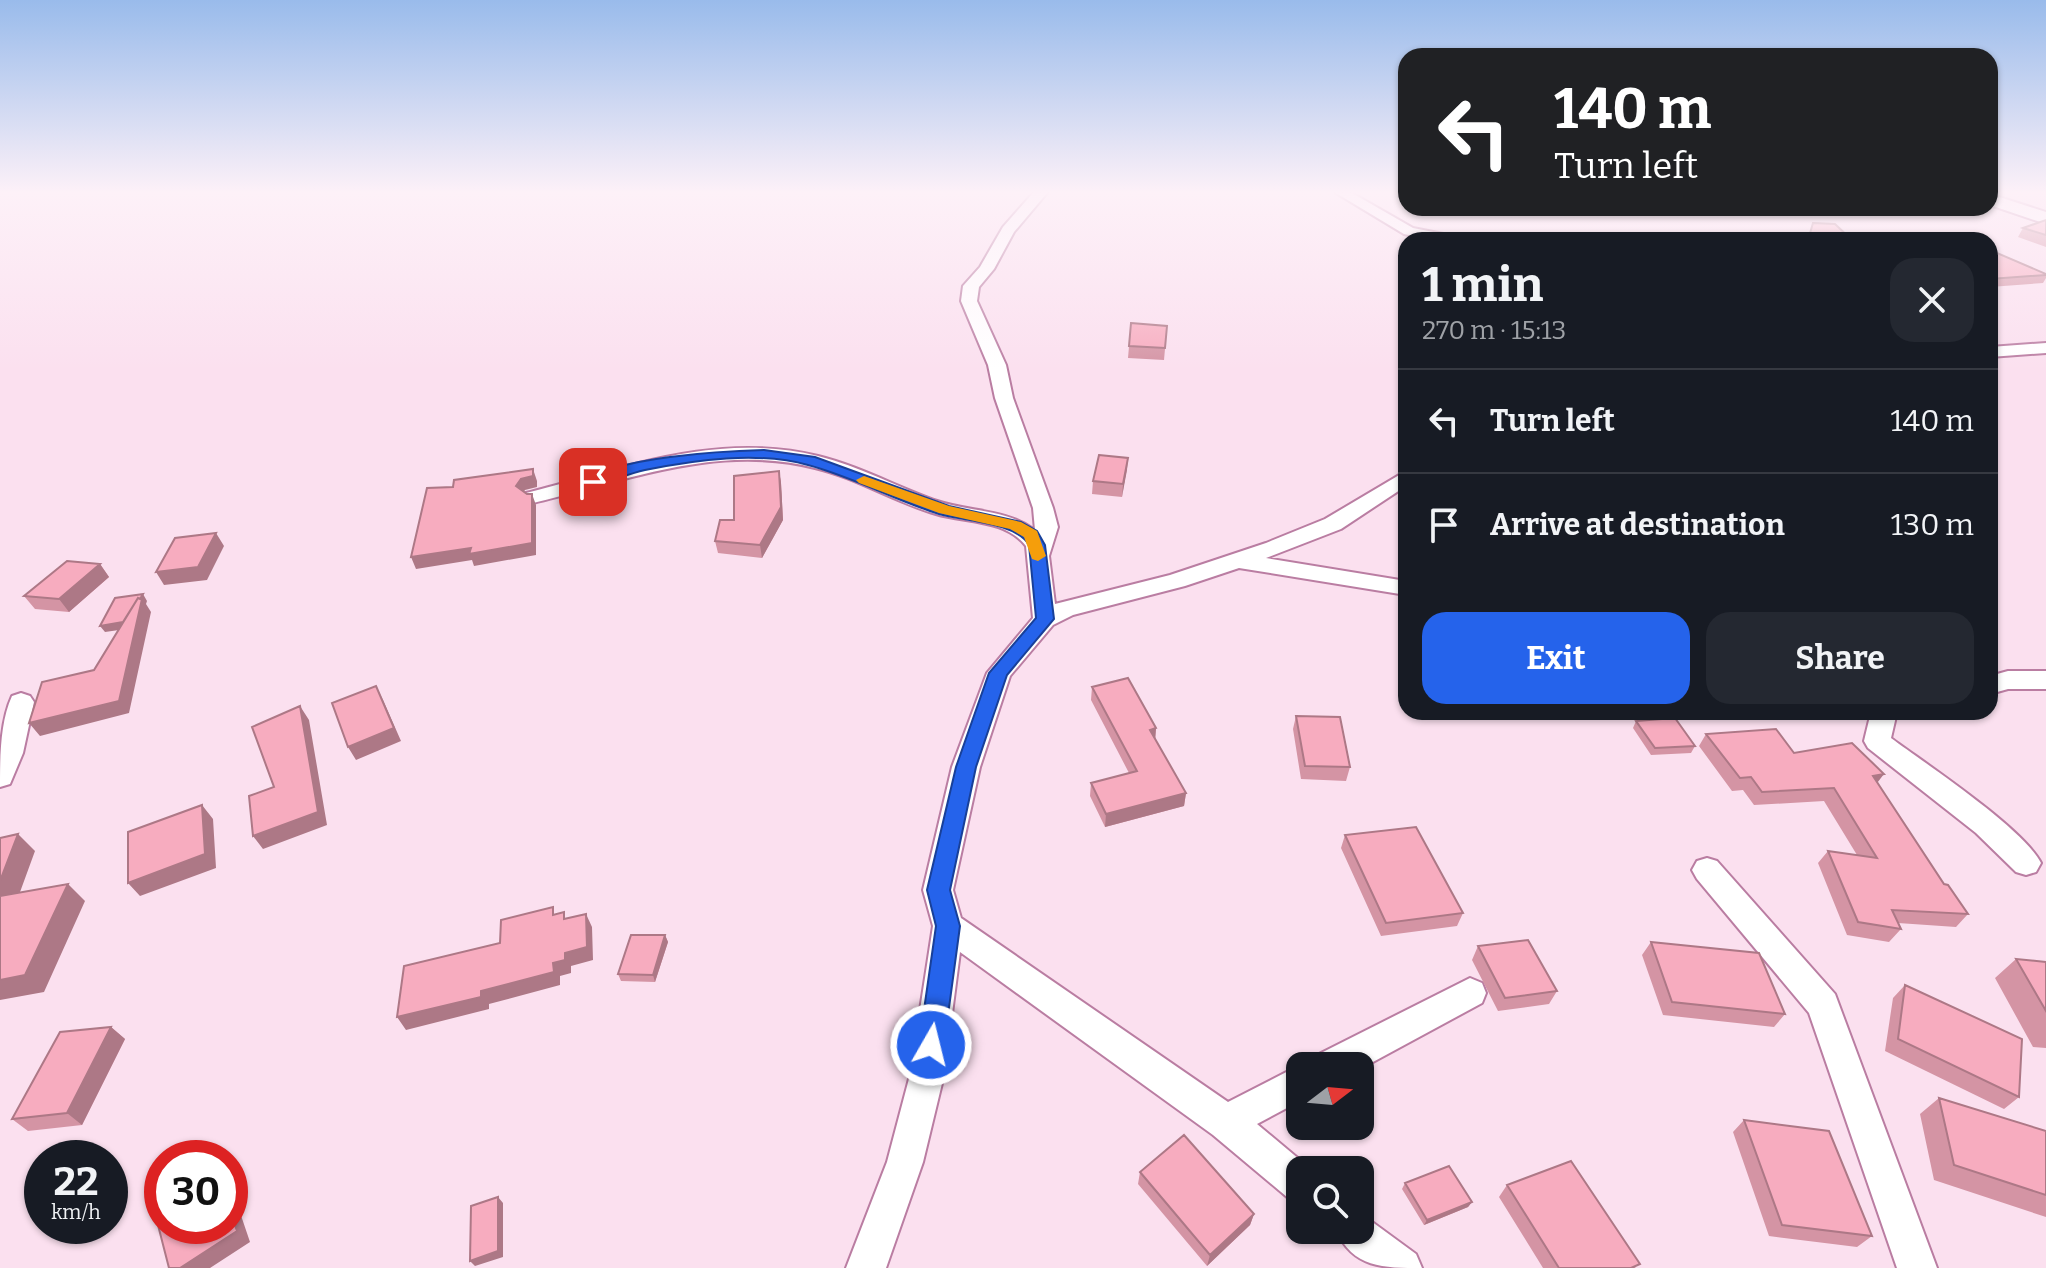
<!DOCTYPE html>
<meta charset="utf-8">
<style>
:root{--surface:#171b24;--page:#242831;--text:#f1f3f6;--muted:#9ea1a6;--line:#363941;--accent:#2563eb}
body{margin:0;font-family:Bitter,serif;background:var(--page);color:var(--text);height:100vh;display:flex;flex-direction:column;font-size:30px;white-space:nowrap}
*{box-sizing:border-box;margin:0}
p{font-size:26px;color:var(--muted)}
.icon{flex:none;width:44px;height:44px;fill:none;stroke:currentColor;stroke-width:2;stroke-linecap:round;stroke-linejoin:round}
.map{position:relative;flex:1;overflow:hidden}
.drawer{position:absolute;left:1398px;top:232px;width:600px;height:488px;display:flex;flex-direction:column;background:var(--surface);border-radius:24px;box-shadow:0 2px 6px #0004}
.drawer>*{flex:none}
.top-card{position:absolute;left:1398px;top:48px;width:600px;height:168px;border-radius:24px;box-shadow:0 2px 6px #0004;background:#202124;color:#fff;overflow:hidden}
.needle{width:52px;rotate:74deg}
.fabs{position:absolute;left:1286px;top:1052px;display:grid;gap:16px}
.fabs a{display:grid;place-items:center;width:88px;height:88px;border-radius:16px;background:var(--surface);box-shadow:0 2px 6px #0004;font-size:40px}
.speed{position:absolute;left:24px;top:1140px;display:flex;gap:16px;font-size:40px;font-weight:700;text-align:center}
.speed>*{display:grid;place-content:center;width:104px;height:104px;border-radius:50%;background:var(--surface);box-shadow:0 2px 6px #0004;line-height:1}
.speed small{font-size:20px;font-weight:400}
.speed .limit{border:12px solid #d22;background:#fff;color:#111}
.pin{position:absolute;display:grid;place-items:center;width:68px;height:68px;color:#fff;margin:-34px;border-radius:16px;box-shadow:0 4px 12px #0006}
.me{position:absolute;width:88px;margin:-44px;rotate:8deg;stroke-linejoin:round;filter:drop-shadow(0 0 6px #0008)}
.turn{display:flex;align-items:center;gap:28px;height:168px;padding:0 24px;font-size:36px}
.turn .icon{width:104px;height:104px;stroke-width:2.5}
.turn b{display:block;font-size:56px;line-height:68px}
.round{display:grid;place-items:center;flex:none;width:84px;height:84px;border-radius:24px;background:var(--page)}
.head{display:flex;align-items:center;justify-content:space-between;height:136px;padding:0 24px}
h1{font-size:48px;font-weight:700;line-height:60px}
.primary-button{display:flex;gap:16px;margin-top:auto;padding:16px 24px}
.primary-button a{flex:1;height:92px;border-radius:24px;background:var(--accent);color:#fff;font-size:32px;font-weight:700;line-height:92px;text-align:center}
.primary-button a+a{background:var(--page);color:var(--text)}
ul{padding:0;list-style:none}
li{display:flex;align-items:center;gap:24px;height:104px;padding:0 24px;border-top:2px solid var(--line)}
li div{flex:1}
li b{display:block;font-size:30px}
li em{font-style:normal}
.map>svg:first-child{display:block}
</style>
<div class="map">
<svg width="2046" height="1268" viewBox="0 0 2046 1268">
<rect width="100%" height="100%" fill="#fbe0ef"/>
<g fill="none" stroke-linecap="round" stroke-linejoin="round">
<defs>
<path id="minor" d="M 1033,193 L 1047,193 L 1014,232 L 994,269 L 979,287 L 977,301 L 1006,365 L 1013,398 L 1053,508 L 1058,527 L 1049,556 L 1055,604 L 1170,575 L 1266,543 L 1325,519 L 1406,471 L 1406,486 L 1341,529 L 1266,558 L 1406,581 L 1406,595 L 1239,568 L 1185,586 L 1073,615 L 1053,625 L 1010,676 L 980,767 L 953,890 L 961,918 L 1228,1102 L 1300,1065 L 1302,1066 L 1300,1101 L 1257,1124 L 1312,1170 L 1300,1170 L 1300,1203 L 1287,1197 L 1213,1135 L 960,952 L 944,1075 L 923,1162 L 886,1268 L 846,1268 L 887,1162 L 910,1075 L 933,926 L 923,890 L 952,767 L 987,673 L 1033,618 L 1026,546 C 1005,519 965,523 936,514 C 894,502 857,478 815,468 C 717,443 627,481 533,503 L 523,497 L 526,493 C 622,469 716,431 818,456 C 859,466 897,487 937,501 C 970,512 1006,509 1035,530 L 1033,508 L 995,398 L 988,365 L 961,301 L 963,286 L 980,267 L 1003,227 Z
M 1336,193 L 1352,193 L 1413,228 L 1459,237 L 1461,240 L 1432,240 L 1404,234 Z
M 2046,343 L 2046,353 L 1990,357 L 1990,347 Z
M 2008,671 L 2046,671 L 2046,689 L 2008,689 L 1990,694 L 1990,676 Z
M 21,693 L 30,696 L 34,702 L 23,753 L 10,784 L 0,787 C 0,758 0,722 12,696 Z
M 1871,712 L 1897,712 L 1891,738 C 1926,764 2023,828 2041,863 L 2036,872 L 2026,875 L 2016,872 L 1976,833 L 1868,748 L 1864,741 Z
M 1707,858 L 1717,861 L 1835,994 L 1937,1268 L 1897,1268 L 1809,1013 L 1697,879 L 1692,870 L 1697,861 Z
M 1470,978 L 1482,983 L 1486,993 L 1482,1003 L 1360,1069 L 1360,1066 L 1314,1066 L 1319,1054 Z
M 1360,1213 L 1416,1254 L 1422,1268 C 1383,1268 1353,1268 1336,1230 L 1360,1230 Z"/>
<path id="tertiary" d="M 1990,194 L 2046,212 L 2046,224 L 1990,205 Z"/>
</defs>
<use href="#minor" stroke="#ba7da2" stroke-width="4"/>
<use href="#tertiary" stroke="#ba7da2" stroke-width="4"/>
<use href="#minor" fill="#fff" fill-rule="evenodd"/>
<use href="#tertiary" fill="#fff" fill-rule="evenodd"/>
</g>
<path fill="#d494a4" d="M 1796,208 L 1809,208 L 1807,212 Z
M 2046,220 L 2046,247 L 2018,237 L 2023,228 Z
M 1990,250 L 2046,274 L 2046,278 L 2043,283 L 1990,287 Z
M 1131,323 L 1167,326 L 1164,360 L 1128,358 Z
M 1128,458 L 1122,497 L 1092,494 L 1093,481 Z
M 779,471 L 781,483 L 783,520 L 762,558 L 718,553 L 715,541 Z
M 100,564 L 109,577 L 69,612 L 35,609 L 24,596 Z
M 1092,687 L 1156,728 L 1155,739 L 1186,793 L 1184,806 L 1105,827 L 1090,796 L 1091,783 L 1129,773 L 1091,700 Z
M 1296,716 L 1350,767 L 1346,781 L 1301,779 L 1293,729 Z
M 1636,721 L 1695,746 L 1691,753 L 1651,755 L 1633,728 Z
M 1706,734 L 1794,753 L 1877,783 L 1944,884 L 1968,914 L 1956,927 L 1898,923 L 1901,929 L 1889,942 L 1847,935 L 1818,863 L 1828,851 L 1857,855 L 1824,801 L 1754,805 L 1743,790 L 1732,791 L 1699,746 Z
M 1345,835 L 1463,913 L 1457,926 L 1381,936 L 1341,848 Z
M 665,935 L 668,942 L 655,982 L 621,981 L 618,974 Z
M 1651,942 L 1785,1014 L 1774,1027 L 1663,1015 L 1642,955 Z
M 1478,946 L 1557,991 L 1549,1004 L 1498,1011 L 1472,960 Z
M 2016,959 L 2046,962 L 2046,1048 L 2033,1047 L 1995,978 Z
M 1905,985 L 2019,1097 L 2004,1109 L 1885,1051 L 1893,998 Z
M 111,1027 L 125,1039 L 82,1125 L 28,1131 L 12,1119 Z
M 1939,1098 L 2046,1131 L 2046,1217 L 1934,1180 L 1920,1114 Z
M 1744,1120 L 1872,1236 L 1857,1247 L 1769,1236 L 1733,1132 Z
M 1140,1172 L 1254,1214 L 1250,1225 L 1207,1266 L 1138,1184 Z
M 1405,1183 L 1472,1202 L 1468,1207 L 1424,1225 L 1402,1189 Z
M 1507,1185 L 1636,1268 L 1543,1268 L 1499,1197 Z"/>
<path fill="#ad7886" d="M 1128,458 L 1127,470 L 1122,497 L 1123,484 Z
M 533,469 L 537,481 L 537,487 L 525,490 L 520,498 L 516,486 L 521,479 Z
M 779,471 L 781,483 L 783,520 L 762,558 L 760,545 Z
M 532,494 L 536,505 L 536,555 L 474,566 L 472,560 L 416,569 L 411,557 L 471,548 Z
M 216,533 L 224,546 L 207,580 L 164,585 L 156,572 Z
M 100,564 L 109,577 L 69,612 L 59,599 Z
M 143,594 L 147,601 L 146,604 L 151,612 L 129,713 L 40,736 L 29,723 L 119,701 L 133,628 L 105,632 L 100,626 Z
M 376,686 L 383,700 L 401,741 L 356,760 L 348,747 Z
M 300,706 L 309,720 L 327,825 L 263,849 L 253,836 L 318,812 Z
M 1156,728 L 1155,742 L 1150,730 Z
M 1884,774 L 1874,787 L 1873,776 Z
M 1186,793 L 1184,806 L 1105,827 L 1106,814 Z
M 202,805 L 213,819 L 216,868 L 140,896 L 128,883 Z
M 18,834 L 35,851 L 12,914 L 0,903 L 0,881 Z
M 68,884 L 85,901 L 44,992 L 0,1000 L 0,980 Z
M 586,914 L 592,927 L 593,960 L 571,966 L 571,973 L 560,976 L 560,985 L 489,1004 L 489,1009 L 406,1030 L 397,1017 L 481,991 L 553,963 L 565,953 Z
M 665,935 L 668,942 L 655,982 L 653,975 Z
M 111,1027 L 125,1039 L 82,1125 L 67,1113 Z
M 230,1183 L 250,1242 L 210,1268 L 180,1268 L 230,1211 Z
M 498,1197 L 503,1203 L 503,1257 L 475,1266 L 470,1261 Z
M 1472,1202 L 1468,1207 L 1424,1225 L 1427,1220 Z
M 1254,1214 L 1250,1225 L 1207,1266 L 1210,1255 Z"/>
<path fill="#f7acbf" stroke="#ad7886" stroke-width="2" d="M 2046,220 L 2046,235 L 2023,228 Z
M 1813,223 L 1835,224 L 1852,240 L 1808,240 Z
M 1990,250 L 2046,274 L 2046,275 L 1990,279 Z
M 1131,323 L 1167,326 L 1165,348 L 1129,346 Z
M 1099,455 L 1128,458 L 1123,484 L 1093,481 Z
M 533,469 L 533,476 L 521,479 L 516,486 L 527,494 L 532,494 L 532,543 L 469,554 L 471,548 L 411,557 L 427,488 L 453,487 L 454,480 Z
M 779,471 L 781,507 L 760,545 L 715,541 L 720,520 L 734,520 L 734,476 Z
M 216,533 L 198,567 L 156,572 L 175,538 Z
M 67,561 L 100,564 L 59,599 L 24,596 Z
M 143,594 L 140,599 L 138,598 L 123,622 L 100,626 L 115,598 Z
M 138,598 L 142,599 L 119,701 L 29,723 L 42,682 L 94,670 Z
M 1128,678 L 1156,728 L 1150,730 L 1186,793 L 1106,814 L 1091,783 L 1137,771 L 1092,687 Z
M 376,686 L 394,728 L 348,747 L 332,703 Z
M 300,706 L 318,812 L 253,836 L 249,796 L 274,787 L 252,727 Z
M 1296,716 L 1340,717 L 1350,767 L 1305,766 Z
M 1675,718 L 1695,746 L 1655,748 L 1636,721 Z
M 1776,729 L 1794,753 L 1852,743 L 1884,774 L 1873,776 L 1944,884 L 1948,885 L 1968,914 L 1892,910 L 1901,929 L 1858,922 L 1828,851 L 1877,858 L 1834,788 L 1762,792 L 1751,777 L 1740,778 L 1706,734 Z
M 202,805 L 205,854 L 128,883 L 128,832 Z
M 1416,827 L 1463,913 L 1386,923 L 1345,835 Z
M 18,834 L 0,881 L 0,838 Z
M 68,884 L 25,975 L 0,980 L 0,896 Z
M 553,907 L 553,915 L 564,912 L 564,919 L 586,914 L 587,947 L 565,953 L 565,960 L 553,963 L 554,972 L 481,991 L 481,997 L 397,1017 L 404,966 L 500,943 L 501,920 Z
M 631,935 L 665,935 L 653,975 L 618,974 Z
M 1528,940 L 1557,991 L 1505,998 L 1478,946 Z
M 1651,942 L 1759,953 L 1785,1014 L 1672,1002 Z
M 2016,959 L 2046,962 L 2046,1011 Z
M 1905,985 L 2022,1039 L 2019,1097 L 1898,1039 Z
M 111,1027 L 67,1113 L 12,1119 L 60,1032 Z
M 1939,1098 L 2046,1131 L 2046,1195 L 1954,1165 Z
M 1744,1120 L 1829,1131 L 1872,1236 L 1782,1225 Z
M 1184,1135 L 1254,1214 L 1210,1255 L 1140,1172 Z
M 211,1153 L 212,1158 L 202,1158 Z
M 1571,1161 L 1640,1264 L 1631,1268 L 1559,1268 L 1507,1185 Z
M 1449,1166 L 1472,1202 L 1427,1220 L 1405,1183 Z
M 162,1182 L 162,1226 L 230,1226 L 230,1211 L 237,1231 L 180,1268 L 169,1268 L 149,1190 Z
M 498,1197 L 498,1251 L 470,1261 L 471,1206 Z"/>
<linearGradient id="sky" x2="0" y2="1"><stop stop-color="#99bbeb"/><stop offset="0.52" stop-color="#fdf1f8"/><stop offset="1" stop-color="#fdf1f8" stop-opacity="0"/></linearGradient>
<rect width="2046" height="370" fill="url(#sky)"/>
<path fill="#2563eb" stroke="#184099" stroke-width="2" d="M 764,450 L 815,457 L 949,506 L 1021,522 L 1037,531 L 1045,545 L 1054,619 L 1007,675 L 976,767 L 950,890 L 960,926 L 944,1045 L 940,1054 L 931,1057 L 922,1054 L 919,1045 L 936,926 L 927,890 L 956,767 L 989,673 L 1036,618 L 1029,545 C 1016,522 963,521 939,514 C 895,500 853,477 808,465 C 758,451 695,460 645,470 C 627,474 610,482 593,486 L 585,482 C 613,457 724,451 764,450 Z"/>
<path fill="#f59e0b" d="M 864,476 L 949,506 L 1021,522 L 1037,531 L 1046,556 L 1038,561 L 1032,559 L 1024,537 L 1010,529 L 939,513 L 859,483 L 856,480 Z"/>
</svg>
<div class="fabs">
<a><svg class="needle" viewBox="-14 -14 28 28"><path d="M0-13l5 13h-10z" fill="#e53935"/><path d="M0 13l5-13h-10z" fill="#9ea1a6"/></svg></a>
<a><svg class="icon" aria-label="search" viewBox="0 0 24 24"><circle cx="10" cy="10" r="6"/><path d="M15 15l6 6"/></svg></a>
</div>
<div class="speed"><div>22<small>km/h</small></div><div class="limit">30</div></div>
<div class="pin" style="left:593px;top:482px;background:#d93025"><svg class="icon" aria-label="arrive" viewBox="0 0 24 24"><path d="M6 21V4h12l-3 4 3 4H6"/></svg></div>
<svg class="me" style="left:931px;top:1045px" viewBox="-20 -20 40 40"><circle r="17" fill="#2563eb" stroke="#fff" stroke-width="3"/><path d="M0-11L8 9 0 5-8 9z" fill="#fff"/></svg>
<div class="top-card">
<div class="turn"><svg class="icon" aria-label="left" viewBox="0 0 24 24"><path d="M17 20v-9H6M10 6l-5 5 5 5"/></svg><div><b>140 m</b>Turn left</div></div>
</div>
<section class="drawer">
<div class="head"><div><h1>1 min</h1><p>270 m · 15:13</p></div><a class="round"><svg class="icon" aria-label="close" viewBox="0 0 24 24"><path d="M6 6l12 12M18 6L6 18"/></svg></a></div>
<ul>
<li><svg class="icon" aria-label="left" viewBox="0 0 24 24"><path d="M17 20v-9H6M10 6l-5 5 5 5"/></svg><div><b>Turn left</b></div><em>140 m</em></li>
<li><svg class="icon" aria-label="arrive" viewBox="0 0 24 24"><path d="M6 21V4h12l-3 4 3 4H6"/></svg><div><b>Arrive at destination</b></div><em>130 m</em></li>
</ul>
<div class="primary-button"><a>Exit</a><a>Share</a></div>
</section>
</div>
